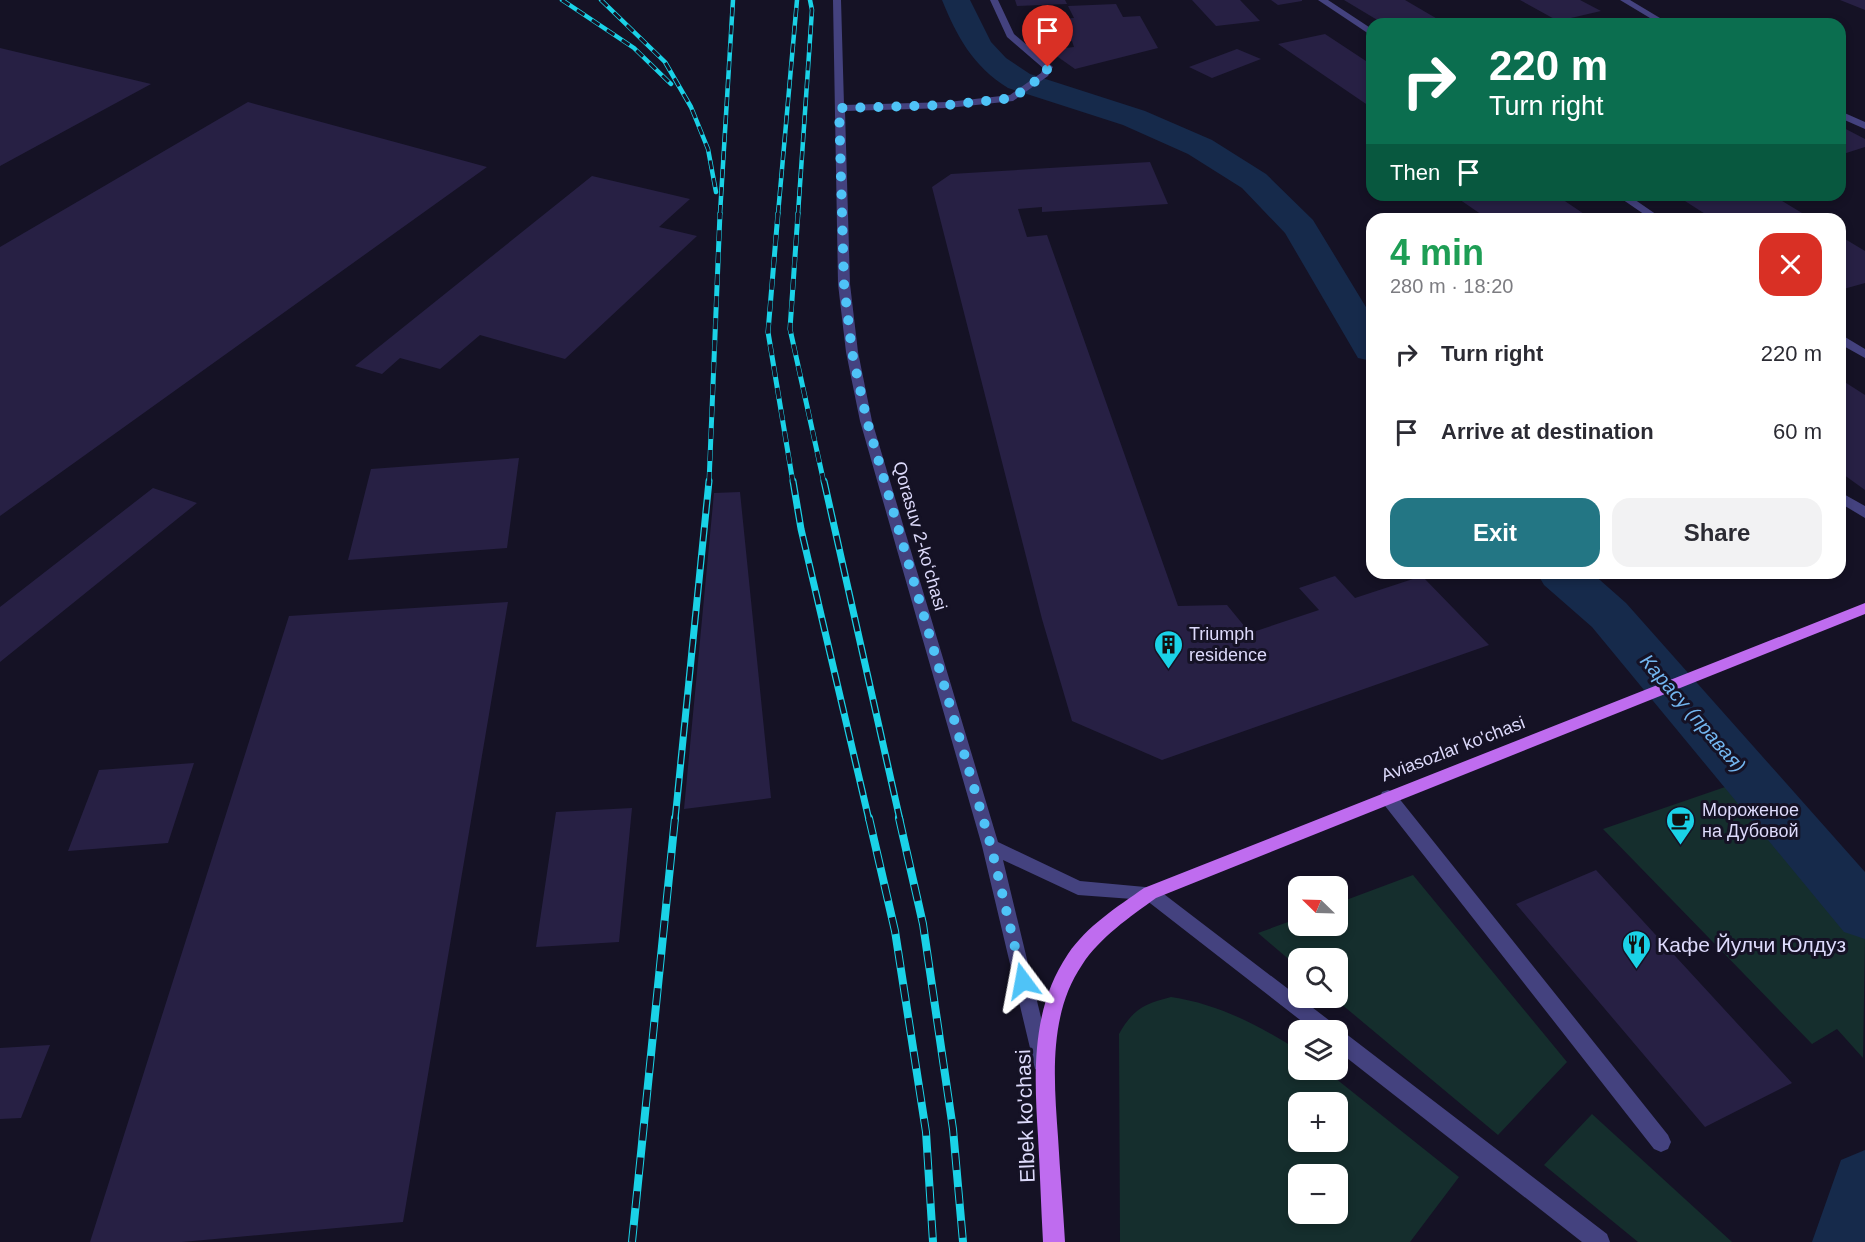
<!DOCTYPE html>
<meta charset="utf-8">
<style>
:root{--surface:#fff;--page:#f2f2f3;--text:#2b2b33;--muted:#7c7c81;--accent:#237684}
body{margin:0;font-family:Arial,sans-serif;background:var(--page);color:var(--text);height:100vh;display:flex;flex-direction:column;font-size:22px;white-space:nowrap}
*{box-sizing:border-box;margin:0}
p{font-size:20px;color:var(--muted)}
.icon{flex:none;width:33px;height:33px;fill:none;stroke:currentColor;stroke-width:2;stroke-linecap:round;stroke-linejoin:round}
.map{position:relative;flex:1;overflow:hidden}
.sheet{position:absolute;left:1366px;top:213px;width:480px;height:366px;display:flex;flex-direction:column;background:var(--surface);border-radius:18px;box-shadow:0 3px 9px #0003}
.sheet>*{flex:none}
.hud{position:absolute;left:1366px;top:18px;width:480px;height:183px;border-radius:18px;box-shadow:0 3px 9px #0003;background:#0b6e4f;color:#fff;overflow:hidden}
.needle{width:39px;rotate:293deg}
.fabs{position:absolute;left:1288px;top:876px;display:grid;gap:12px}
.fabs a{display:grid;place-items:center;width:60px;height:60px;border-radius:12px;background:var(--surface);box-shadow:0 3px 9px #0003;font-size:30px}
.pin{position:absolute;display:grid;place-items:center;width:51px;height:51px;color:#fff;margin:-62px -26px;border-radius:50% 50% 50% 0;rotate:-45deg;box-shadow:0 0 6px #0007}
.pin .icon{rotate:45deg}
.me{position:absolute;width:66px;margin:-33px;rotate:347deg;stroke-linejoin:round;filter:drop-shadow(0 0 4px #0008)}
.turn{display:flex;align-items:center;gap:21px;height:126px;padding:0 24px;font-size:27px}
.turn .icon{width:78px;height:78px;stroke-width:2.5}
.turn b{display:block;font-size:42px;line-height:51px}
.then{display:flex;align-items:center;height:57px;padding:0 24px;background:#0003;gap:12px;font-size:22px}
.round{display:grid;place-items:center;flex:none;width:63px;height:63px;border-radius:18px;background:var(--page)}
.summary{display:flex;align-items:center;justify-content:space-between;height:102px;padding:0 24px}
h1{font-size:36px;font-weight:600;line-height:45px;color:#1e9e55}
.action{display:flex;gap:12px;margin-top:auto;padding:12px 24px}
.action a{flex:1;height:69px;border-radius:18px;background:var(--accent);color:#fff;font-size:24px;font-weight:600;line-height:69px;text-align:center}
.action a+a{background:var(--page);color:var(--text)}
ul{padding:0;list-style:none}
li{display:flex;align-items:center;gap:18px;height:78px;padding:0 24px}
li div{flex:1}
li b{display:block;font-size:22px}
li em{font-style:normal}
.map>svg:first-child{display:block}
</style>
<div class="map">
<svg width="1865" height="1242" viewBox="0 0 1865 1242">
<rect width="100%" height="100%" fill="#151225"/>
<path fill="#152e2d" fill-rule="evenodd" d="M 1728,786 L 1865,938 L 1863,1058 L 1837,1029 L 1812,1044 L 1603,829 Z
M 1413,875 L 1567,1062 L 1498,1135 L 1334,998 L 1338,998 L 1338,958 L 1299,958 L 1299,968 L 1258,933 L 1299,918 L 1299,926 L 1338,926 L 1338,903 Z
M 1171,997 C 1218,1004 1259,1025 1299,1051 L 1299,1070 L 1325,1070 L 1459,1177 L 1410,1242 L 1120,1242 L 1119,1034 C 1133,1009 1144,1004 1171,997 ZM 1299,1102 L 1338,1102 L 1338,1142 L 1299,1142 ZM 1299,1174 L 1338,1174 L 1338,1214 L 1299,1214 Z
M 1592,1114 L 1732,1242 L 1638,1242 L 1544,1165 Z"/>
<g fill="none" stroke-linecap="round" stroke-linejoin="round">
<path fill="#162a4b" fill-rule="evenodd" d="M 942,0 L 970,0 L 991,42 L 1006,58 L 1030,74 L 1145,111 L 1212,140 L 1266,174 L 1313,220 L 1372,317 L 1372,361 L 1358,358 L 1285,233 L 1242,188 L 1188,154 L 1123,125 L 1008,88 C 973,66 957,37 942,0 Z
M 1537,573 L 1592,573 L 1626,603 L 1865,872 L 1865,939 L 1844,932 L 1592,627 L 1544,585 Z
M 1865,1150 L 1865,1242 L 1812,1242 L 1841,1160 Z"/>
</g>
<path fill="#272044" d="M 1015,0 L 1065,0 L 1067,4 L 1017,6 Z
M 1192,0 L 1240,0 L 1260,21 L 1216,26 Z
M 1271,0 L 1302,0 L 1302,1 L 1278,5 Z
M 1344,0 L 1405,0 L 1446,24 L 1384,24 Z
M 1520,0 L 1580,0 L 1601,11 L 1558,21 Z
M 1840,0 L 1865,0 L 1865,10 Z
M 1116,4 L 1123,17 L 1140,16 L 1158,48 L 1075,69 L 1048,50 L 1074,47 L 1072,41 L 1042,43 L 1031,33 L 1026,20 L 1074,18 L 1068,6 Z
M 1325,34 L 1372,65 L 1372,108 L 1278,44 Z
M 0,48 L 151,84 L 0,166 Z
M 1237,49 L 1261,59 L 1212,78 L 1189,67 Z
M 248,102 L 487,167 L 0,516 L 0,247 Z
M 1840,126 L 1865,139 L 1865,147 L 1840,155 Z
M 1150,162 L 1168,204 L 1042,212 L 1042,207 L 1018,209 L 1027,237 L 1047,235 L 1178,606 L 1227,605 L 1250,633 L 1319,610 L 1299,588 L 1335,576 L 1355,598 L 1422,576 L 1489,645 L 1162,760 L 1072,721 L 1042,619 L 932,187 L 951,174 Z
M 592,176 L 690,199 L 659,227 L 697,236 L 565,359 L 480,335 L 440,369 L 400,358 L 382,374 L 355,366 Z
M 1453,195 L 1556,195 L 1587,216 L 1576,219 L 1488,219 Z
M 1710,195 L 1772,195 L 1812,219 L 1713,219 L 1685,201 Z
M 1840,236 L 1865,251 L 1865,283 L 1840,290 Z
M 1840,379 L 1865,395 L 1865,490 L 1840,472 Z
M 519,458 L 507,548 L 348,560 L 371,469 Z
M 153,488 L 197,503 L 0,662 L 0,607 Z
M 740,492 L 771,798 L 684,809 L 714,493 Z
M 508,602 L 403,1222 L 182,1242 L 90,1242 L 289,616 Z
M 194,763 L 168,843 L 68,851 L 99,770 Z
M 632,808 L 619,942 L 536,947 L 556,812 Z
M 1596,870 L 1792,1083 L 1705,1127 L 1516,904 Z
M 50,1045 L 21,1118 L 0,1119 L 0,1048 Z"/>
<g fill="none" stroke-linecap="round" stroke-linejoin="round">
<path fill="#44427f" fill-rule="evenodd" d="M 833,0 L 841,0 L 844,105 L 948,102 L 1010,95 L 1041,73 L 1043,68 L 1007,37 L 990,0 L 998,0 L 1014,34 L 1053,67 L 1048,76 L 1013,101 L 948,108 L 845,111 L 850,284 L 858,352 L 872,421 L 998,842 L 1080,881 L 1156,888 L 1334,1024 L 1336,1030 L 1313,1030 L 1146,900 L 1078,895 L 1003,860 L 1052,1063 L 1049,1069 L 1042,1072 L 1035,1069 L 982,846 L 860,421 L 846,352 L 838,284 Z
M 1318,0 L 1328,0 L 1372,29 L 1372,36 Z
M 1620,0 L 1630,0 L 1670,24 L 1660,24 Z
M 1840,111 L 1865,122 L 1865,129 L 1840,118 Z
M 1616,195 L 1628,195 L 1663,219 L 1651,219 Z
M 1840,334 L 1865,349 L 1865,358 L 1840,344 Z
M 1840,492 L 1865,506 L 1865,518 L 1840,503 Z
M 1388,790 L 1394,792 L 1668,1135 L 1671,1142 L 1668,1149 L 1661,1152 L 1654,1149 L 1382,802 L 1380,797 L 1382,792 Z
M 1337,1030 L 1338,1030 L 1345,1033 L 1607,1234 L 1610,1242 L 1582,1242 L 1338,1051 Z"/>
<path fill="#bf6cef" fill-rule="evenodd" d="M 1865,603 L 1865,614 L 1156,898 C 1130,917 1100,937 1082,965 C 1048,1015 1054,1080 1058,1137 C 1060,1172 1063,1207 1065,1242 L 1043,1242 C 1041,1207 1040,1172 1038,1136 C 1034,1073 1031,1009 1068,954 C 1087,926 1117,907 1144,888 Z"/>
<defs>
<path id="rail-far3" d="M 562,0 L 634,48 L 671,84
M 601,0 L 665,62 L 691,107 L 708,149 L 716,192
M 720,214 L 733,0
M 778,214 L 797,0
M 798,214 L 812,10 L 810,0"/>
<path id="rail-far2" d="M 778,213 L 768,332 L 793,483
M 798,213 L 790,329 L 824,483
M 709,483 L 720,213"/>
<path id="rail-far1" d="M 793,481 L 801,529 L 869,820
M 824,481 L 900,820
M 675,820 L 709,481"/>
<path id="rail" d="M 869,818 L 895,931 L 926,1132 L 933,1242
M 899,818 L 923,924 L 953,1129 L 963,1242
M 632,1242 L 675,818"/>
</defs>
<use href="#rail-far3" stroke="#1ad2e7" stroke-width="4.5"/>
<use href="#rail-far2" stroke="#1ad2e7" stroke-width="5"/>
<use href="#rail-far1" stroke="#1ad2e7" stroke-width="7"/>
<use href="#rail" stroke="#1ad2e7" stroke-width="8"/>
<use href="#rail-far3" stroke="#151225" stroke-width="3" stroke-dasharray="9" stroke-linecap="butt"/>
<use href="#rail-far2" stroke="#151225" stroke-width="4" stroke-dasharray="11" stroke-linecap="butt"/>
<use href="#rail-far1" stroke="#151225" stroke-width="4.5" stroke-dasharray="14" stroke-linecap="butt"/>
<use href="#rail" stroke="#151225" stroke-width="6" stroke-dasharray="17" stroke-linecap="butt"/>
</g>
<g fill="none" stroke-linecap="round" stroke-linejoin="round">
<path stroke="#4fc3f7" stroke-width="10" stroke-dasharray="0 18" d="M 1023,981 L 991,846 L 867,421 L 852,352 L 844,284 L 839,108 L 948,105 L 1013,98 L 1045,74 L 1048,67"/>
</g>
<defs>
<symbol id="building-pin" viewBox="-11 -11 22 30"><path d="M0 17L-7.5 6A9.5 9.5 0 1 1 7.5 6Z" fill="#1ad2e7" stroke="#151225"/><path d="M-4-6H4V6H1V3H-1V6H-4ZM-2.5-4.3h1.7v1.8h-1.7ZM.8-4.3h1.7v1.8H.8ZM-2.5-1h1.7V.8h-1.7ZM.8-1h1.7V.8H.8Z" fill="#111"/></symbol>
<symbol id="cafe-pin" viewBox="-11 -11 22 30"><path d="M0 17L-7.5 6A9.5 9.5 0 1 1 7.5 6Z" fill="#1ad2e7" stroke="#151225"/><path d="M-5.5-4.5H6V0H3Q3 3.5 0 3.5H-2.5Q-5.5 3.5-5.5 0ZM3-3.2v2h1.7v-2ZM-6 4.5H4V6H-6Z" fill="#111"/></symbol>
<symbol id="restaurant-pin" viewBox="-11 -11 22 30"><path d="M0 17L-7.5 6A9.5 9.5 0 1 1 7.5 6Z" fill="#1ad2e7" stroke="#151225"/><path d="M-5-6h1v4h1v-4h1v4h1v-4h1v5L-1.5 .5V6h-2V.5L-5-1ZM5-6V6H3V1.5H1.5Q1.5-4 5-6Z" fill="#111"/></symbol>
</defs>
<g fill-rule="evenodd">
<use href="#building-pin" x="1152" y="628" width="33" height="45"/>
<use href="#cafe-pin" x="1664" y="804" width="33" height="45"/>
<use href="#restaurant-pin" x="1620" y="928" width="33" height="45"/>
</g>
<g text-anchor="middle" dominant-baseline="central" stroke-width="6" stroke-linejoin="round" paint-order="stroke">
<g font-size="18" fill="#dddafb" stroke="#151225">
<text transform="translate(920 536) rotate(74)">Qorasuv 2-koʻchasi</text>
<text transform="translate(1453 749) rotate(-21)">Aviasozlar ko'chasi</text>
</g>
<g font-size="18" fill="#dddafb" stroke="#151225" text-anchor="start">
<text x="1189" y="634">Triumph<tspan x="1189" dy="21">residence</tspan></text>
<text x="1702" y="810">Мороженое<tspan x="1702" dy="21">на Дубовой</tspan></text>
</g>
<g font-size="20" font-style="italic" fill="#73b6f0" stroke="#151225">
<text transform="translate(1693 713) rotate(49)">Карасу (правая)</text>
</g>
<g font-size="21" fill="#dddafb" stroke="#151225" text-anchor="start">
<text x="1657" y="944">Кафе Йулчи Юлдуз</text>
</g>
<g font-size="21" fill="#dddafb" stroke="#151225">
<text transform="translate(1025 1116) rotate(-92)">Elbek ko'chasi</text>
</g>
</g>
</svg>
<div class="fabs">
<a><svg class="needle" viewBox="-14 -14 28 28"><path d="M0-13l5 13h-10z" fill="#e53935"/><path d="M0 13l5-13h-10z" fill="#7c7c81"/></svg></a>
<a><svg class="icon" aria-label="search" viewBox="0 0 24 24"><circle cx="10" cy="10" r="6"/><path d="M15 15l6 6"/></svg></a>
<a><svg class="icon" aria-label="layers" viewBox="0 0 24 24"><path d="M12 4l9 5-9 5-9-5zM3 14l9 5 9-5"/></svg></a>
<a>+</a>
<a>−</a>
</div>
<div class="pin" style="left:1048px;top:67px;background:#d93025"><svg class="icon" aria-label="arrive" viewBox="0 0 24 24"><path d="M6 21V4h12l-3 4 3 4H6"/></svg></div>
<svg class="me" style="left:1023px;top:981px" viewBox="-20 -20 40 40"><path d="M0-17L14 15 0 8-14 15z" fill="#4fc3f7" stroke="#fff" stroke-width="4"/></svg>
<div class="hud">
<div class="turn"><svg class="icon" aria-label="right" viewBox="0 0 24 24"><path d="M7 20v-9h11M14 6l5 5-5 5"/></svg><div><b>220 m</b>Turn right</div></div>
<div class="then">Then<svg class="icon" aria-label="arrive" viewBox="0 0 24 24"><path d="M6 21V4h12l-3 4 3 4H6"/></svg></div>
</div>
<section class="sheet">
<div class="summary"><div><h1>4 min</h1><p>280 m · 18:20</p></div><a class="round" style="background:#d93025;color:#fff"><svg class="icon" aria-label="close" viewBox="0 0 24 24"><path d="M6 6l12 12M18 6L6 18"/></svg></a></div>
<ul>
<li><svg class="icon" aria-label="right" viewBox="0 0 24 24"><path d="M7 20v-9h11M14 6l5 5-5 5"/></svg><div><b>Turn right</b></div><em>220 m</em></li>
<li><svg class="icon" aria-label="arrive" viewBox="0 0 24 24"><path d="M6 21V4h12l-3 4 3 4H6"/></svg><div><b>Arrive at destination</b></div><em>60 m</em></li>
</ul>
<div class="action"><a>Exit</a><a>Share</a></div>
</section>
</div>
